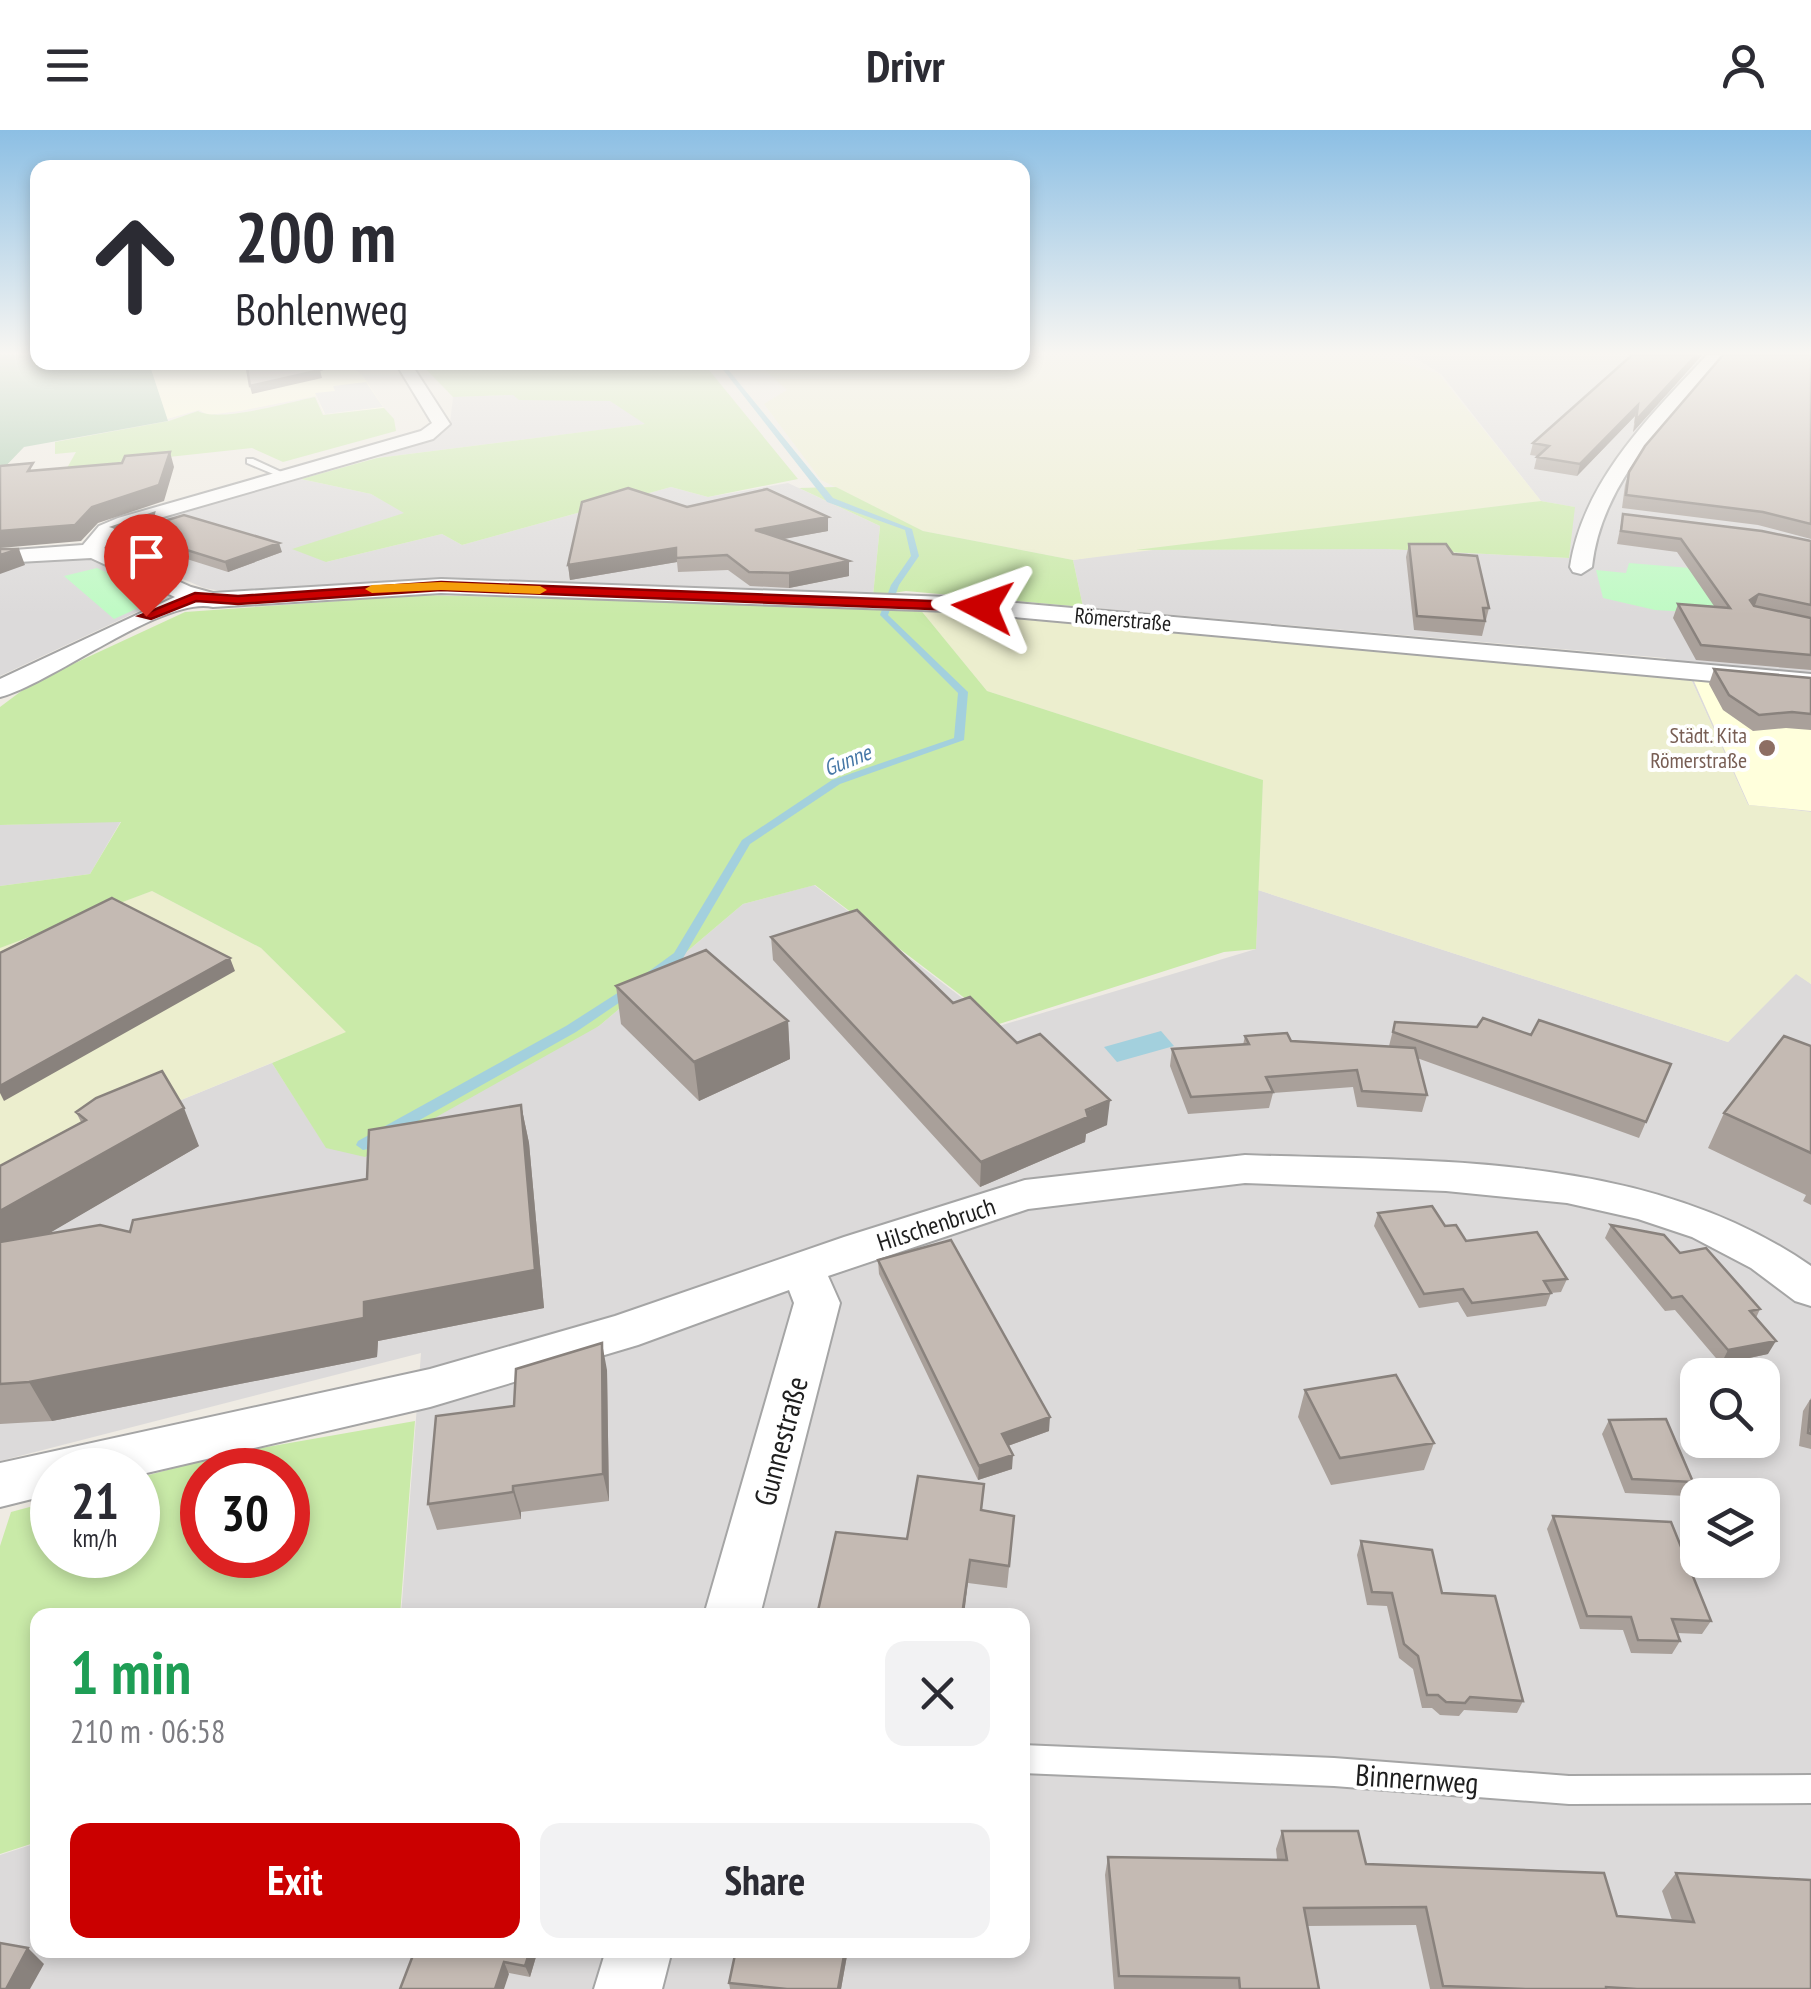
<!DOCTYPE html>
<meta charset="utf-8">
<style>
:root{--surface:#fff;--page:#f2f2f3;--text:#2b2b33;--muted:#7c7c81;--accent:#cb0000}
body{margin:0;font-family:"PT Sans Narrow",sans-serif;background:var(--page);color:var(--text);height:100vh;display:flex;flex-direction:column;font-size:38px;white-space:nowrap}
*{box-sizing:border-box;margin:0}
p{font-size:32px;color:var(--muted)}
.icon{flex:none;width:55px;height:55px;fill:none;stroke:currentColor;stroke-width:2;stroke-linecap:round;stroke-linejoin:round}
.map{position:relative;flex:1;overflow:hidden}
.side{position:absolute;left:30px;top:1478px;width:1000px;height:350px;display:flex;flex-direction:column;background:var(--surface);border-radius:20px;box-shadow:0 5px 15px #0003}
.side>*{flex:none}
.banner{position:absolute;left:30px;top:30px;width:1000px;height:210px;border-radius:20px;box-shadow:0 5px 15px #0003;background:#fff;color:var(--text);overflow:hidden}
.controls{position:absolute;left:1680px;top:1228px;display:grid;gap:20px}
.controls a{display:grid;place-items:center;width:100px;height:100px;border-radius:20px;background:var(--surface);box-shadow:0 5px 15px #0003;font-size:50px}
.speed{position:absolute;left:30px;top:1318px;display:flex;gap:20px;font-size:50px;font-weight:700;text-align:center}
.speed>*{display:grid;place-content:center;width:130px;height:130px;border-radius:50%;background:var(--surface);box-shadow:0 5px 15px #0003;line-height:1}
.speed small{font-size:25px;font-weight:400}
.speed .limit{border:15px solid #d22;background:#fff;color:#111}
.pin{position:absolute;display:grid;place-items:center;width:85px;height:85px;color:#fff;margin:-102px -42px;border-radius:50% 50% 50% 0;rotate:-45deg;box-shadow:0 0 10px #0007}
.pin .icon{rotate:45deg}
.me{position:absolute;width:110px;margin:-55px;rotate:274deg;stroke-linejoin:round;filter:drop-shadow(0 0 8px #0008)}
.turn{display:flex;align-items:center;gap:35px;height:210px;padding:0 40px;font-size:45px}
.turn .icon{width:130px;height:130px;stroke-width:2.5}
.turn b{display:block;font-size:70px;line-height:85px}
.round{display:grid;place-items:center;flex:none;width:105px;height:105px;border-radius:20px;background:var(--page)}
.head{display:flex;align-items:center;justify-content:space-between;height:170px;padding:0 40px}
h1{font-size:60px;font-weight:600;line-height:75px;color:#1e9e55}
.primary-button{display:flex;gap:20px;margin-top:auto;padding:20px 40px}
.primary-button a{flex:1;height:115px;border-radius:20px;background:var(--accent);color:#fff;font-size:40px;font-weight:600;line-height:115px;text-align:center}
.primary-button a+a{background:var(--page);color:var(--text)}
header{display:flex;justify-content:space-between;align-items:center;height:130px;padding:0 40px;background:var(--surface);font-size:45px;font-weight:600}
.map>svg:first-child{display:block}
</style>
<header><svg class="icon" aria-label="menu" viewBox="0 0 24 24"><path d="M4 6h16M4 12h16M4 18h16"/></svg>Drivr<svg class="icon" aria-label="person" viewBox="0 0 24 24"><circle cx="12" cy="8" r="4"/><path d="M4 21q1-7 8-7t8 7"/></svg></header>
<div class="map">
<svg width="1811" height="1859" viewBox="0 0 1811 1859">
<rect width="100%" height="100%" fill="#efebe3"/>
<path fill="#dcdada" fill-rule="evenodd" d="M 1411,225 L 1811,225 L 1811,682 L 1748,675 L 1691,549 L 1665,528 L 1083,477 L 1073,430 L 1135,420 L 1386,419 L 1569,428 L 1574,377 L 1541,371 L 1441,244 Z
M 513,265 L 611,271 L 647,294 L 377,328 L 442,304 L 450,294 L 453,267 Z
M 301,349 L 371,364 L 406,383 L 326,432 L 442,404 L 462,415 L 671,357 L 708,367 L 788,353 L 880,396 L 873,466 L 430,450 L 238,464 L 204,458 L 108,417 L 133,396 Z
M 81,424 L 171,466 L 0,546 L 0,429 Z
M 121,691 L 90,744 L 0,756 L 0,695 Z
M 814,755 L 999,896 L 1256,819 L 1258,760 L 1728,912 L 1796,843 L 1811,854 L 1811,1859 L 0,1859 L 0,1725 L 37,1713 L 38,1820 L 1022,1820 L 1022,1485 L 401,1485 L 421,1223 L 0,1331 L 0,1044 L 272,933 L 326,1017 L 599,896 L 743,774 ZM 1698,1245 L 1762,1245 L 1762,1310 L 1698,1310 ZM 1698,1365 L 1762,1365 L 1762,1430 L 1698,1430 Z"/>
<path fill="#ffffdc" d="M 149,233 L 347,233 L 363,246 L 384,278 L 324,284 L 316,266 L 240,281 L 208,285 L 199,280 L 167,289 Z
M 1693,549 L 1811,561 L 1811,681 L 1749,675 Z"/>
<path fill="#eceece" d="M 1023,225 L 1370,225 L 1438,243 L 1541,371 L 1073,430 L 923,401 L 821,350 L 764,274 L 787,260 L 757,233 L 1022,232 Z
M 919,478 L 1691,549 L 1748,675 L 1811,682 L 1811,854 L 1796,844 L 1728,912 L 1258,760 L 1263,650 L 987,561 Z
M 152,761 L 261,818 L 347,902 L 0,1044 L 0,818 Z"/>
<path fill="#c9eaa8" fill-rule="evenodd" d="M 420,233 L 698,233 L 709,240 L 798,349 L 708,367 L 671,357 L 462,415 L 442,404 L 326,432 L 292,419 L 404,383 L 371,364 L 301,349 L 377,328 L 645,294 L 610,271 L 519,270 L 513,265 L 453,267 Z
M 315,267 L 323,285 L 384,278 L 394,289 L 396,301 L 283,332 L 252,318 L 67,338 L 76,322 L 55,324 L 55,312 L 169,291 L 198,281 C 219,293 290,272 315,267 Z
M 836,357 L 923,401 L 1073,430 L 1083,477 L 906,461 L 873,466 L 880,396 L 799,358 Z
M 1541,371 L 1575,377 L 1569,428 L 1386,419 L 1135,420 Z
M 423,465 L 919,478 L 987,561 L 1263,650 L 1256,819 L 1224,822 L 999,894 L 815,755 L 743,774 L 599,896 L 365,1027 L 326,1018 L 272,933 L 346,902 L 261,818 L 152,761 L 0,818 L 0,756 L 90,744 L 121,692 L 0,695 L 0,577 L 32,553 L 185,482 Z
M 415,1291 L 400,1485 L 38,1485 L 37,1712 L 0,1724 L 0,1416 L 11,1382 L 52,1371 L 52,1425 L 138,1425 L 138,1348 L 222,1325 ZM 202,1340 L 288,1340 L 288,1425 L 202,1425 Z"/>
<path fill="#a4c8aa" d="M 0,225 L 37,225 L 38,232 L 149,233 L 168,291 L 24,317 L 0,342 Z"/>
<path fill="#bffac4" d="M 1629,433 L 1690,438 L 1741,485 L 1655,480 L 1603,468 L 1596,440 L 1626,443 Z
M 97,438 L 155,464 L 156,470 L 114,489 L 64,446 Z"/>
<path fill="#e2e2e2" d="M 366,252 L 383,277 L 325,284 L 315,263 L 335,261 L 333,256 Z"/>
<path fill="#a3d0dd" d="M 1161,901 L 1174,916 L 1117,932 L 1104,917 Z"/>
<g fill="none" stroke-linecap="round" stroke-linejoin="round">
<path fill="#a3d0dd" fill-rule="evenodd" d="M 717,232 L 722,232 L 833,368 L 912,399 L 919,426 L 899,455 L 888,485 L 968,562 L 964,610 L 840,654 L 750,714 L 683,828 L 647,851 L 641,847 L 674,823 L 742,710 L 832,650 L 954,608 L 958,563 L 880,485 L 891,455 L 911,426 L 905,400 L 827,372 Z
M 630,855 L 635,856 L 636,859 L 635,862 L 576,902 L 368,1019 L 363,1020 L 356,1015 L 358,1011 L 566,896 Z"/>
<defs>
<path id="lane" d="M 247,329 L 253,329 L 290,346 L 283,348 L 247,333 Z
M 1022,1615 L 1334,1628 L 1569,1646 L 1811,1645 L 1811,1673 L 1569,1674 L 1334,1656 L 1022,1643 Z"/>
<path id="street" d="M 1707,225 L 1723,225 C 1670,291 1602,348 1592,437 L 1581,444 L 1573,442 L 1570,437 C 1583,351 1650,286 1707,225 Z
M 395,232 L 410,232 L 450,294 L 433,309 L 132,396 L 113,404 L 104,418 L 191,457 L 213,463 L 441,449 L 949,467 L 1811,544 L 1811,560 L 949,481 L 441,463 L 213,477 C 165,465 53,553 0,567 L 0,549 L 175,467 L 91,428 L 0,433 L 0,421 L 83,415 L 99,396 L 118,388 L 421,301 L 432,293 Z
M 1245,1025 C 1436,1032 1647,1022 1811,1136 L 1811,1176 L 1795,1171 L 1751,1138 L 1692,1107 L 1638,1089 L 1567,1073 L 1446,1061 L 1245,1053 L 1028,1079 L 828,1146 L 840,1173 L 760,1485 L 704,1485 L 794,1173 L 789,1160 L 638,1215 L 430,1277 L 138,1345 L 138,1340 L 52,1340 L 52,1364 L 0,1377 L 0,1333 L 430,1239 L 615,1186 L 844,1107 L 1025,1050 Z
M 606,1820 L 672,1820 L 662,1859 L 594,1859 Z"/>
</defs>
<use href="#lane" stroke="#a5a5a5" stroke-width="4"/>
<use href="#street" stroke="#a5a5a5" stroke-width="4"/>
<use href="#lane" fill="#fff" fill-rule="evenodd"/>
<use href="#street" fill="#fff" fill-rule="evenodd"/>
</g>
<path fill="#a9a09a" d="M 1702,225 L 1633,302 L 1635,286 L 1577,346 L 1534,339 L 1537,326 L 1530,325 L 1533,313 Z
M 1811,225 L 1811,409 L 1758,395 L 1622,378 L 1625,355 L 1629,342 Z
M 687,377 L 828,387 L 828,401 L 782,409 L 849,446 L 789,458 L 750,456 L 728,440 L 678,442 L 677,432 L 570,450 L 568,435 Z
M 1623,384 L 1811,411 L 1811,540 L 1696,530 L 1673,488 L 1678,474 L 1714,476 L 1677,422 L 1617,414 Z
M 157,393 L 282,422 L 228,442 L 117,407 L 113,397 Z
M 1409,414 L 1489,478 L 1482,506 L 1414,500 L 1406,427 Z
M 1714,539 L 1811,548 L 1811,600 L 1786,598 L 1753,601 L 1723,580 L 1709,554 Z
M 771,807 L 953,873 L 1017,913 L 1107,995 L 1086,1004 L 1085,1012 L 980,1057 L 773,830 Z
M 616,856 L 788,891 L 790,929 L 699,971 L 621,894 Z
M 1395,892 L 1531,905 L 1671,934 L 1639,1008 L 1417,928 L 1427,965 L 1422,982 L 1357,977 L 1353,957 L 1273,963 L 1269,978 L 1188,984 L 1170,936 L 1172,919 L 1243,915 L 1245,906 L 1291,911 L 1389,916 Z
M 1811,916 L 1811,1075 L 1803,1071 L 1806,1065 L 1708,1018 L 1724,983 Z
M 521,975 L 529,1013 L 544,1178 L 378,1211 L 377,1227 L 52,1291 L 0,1294 L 0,1036 L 81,992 L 76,982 L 199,1016 L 47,1104 L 130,1102 L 367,1049 Z
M 1378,1083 L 1445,1096 L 1466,1111 L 1567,1149 L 1561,1162 L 1551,1163 L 1546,1176 L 1467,1187 L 1458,1172 L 1419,1178 L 1374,1096 Z
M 1611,1095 L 1680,1123 L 1760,1179 L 1756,1188 L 1768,1224 L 1721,1234 L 1675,1180 L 1665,1181 L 1605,1108 Z
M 878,1130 L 1049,1301 L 1008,1316 L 1012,1339 L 978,1350 L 879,1144 Z
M 607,1240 L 609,1371 L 521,1382 L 521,1389 L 437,1400 L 428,1374 L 514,1276 Z
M 1305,1260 L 1434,1313 L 1424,1340 L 1331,1355 L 1298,1287 Z
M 1811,1268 L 1811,1319 L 1799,1316 L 1803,1281 Z
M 1609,1290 L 1693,1352 L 1686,1366 L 1625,1363 L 1602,1304 Z
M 983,1381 L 1012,1408 L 1007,1458 L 968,1453 L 964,1485 L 817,1485 L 907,1409 Z
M 1553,1386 L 1711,1491 L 1702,1504 L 1677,1503 L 1680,1511 L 1672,1524 L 1631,1523 L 1623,1500 L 1580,1499 L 1547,1399 Z
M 1361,1411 L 1442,1463 L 1523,1571 L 1517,1583 L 1464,1580 L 1459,1586 L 1440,1585 L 1432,1578 L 1422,1578 L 1413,1539 L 1399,1528 L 1387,1476 L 1367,1475 L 1357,1425 Z
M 1282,1701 L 1366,1734 L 1617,1786 L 1672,1790 L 1662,1761 L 1676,1743 L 1811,1859 L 1430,1859 L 1416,1795 L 1307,1796 L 1319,1859 L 1114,1859 L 1105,1745 L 1108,1727 L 1277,1729 L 1276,1719 Z
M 404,1820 L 538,1820 L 530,1847 L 414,1824 L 405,1822 Z
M 848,1820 L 841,1859 L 730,1859 L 729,1853 Z"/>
<path fill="#89827d" d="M 1696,225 L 1702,225 L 1633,302 L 1636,290 Z
M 320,240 L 322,248 L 252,264 L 250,256 Z
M 1638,275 L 1635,286 L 1577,346 L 1580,334 Z
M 170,322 L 174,337 L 164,371 L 98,393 L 81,411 L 0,418 L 0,401 L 92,377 Z
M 828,387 L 828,401 L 756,414 L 755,400 Z
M 279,413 L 282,422 L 228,442 L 225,432 Z
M 676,418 L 677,432 L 570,450 L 568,435 Z
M 19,419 L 25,435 L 0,444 L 0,425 Z
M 849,431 L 849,446 L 789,458 L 789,443 Z
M 1759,464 L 1754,478 L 1750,470 Z
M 230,828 L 235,841 L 4,971 L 0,963 L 0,956 Z
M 788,891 L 790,929 L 699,971 L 694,932 Z
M 1110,970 L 1107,995 L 1086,1004 L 1085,1012 L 980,1057 L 981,1032 Z
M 521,975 L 529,1013 L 544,1178 L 378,1211 L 377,1227 L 52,1291 L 29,1252 L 364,1172 Z
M 184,978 L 199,1016 L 0,1132 L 0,1081 Z
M 1776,1211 L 1768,1224 L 1721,1234 L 1728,1220 Z
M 602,1213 L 607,1240 L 609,1371 L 603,1344 Z
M 1050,1287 L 1049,1301 L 1002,1318 L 1002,1304 Z
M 1013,1325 L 1012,1339 L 978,1350 L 979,1336 Z
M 513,1356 L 521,1382 L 521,1389 L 513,1362 Z
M 970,1430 L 964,1485 L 962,1485 Z
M 28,1818 L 44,1834 L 30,1859 L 6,1859 Z
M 530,1820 L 538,1820 L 530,1847 L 525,1836 Z
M 845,1820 L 848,1820 L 841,1859 L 838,1859 Z
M 504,1832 L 509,1844 L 504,1859 L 495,1859 Z"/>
<path fill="#c4bab3" stroke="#89827d" stroke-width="2.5" d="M 1632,225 L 1696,225 L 1636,290 L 1638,275 L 1580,334 L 1537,327 L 1549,316 L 1533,313 Z
M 1723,225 L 1811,225 L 1811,394 L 1763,382 L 1626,365 L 1629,342 L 1645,316 Z
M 246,232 L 308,232 L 320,240 L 250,256 Z
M 170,322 L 159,355 L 92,377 L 75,395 L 0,401 L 0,336 L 33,333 L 28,341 L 122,333 L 125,326 Z
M 628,358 L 687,377 L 767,359 L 828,387 L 755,400 L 849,431 L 789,443 L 749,442 L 727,425 L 676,428 L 676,418 L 568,435 L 582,372 Z
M 154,383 L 151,395 L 184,385 L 279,413 L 225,432 L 113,397 Z
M 1623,384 L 1762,401 L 1811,411 L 1811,475 L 1759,464 L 1750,470 L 1754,476 L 1811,488 L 1811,525 L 1701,515 L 1678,474 L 1730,478 L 1681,409 L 1621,401 Z
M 1409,414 L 1446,414 L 1453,424 L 1477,426 L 1489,478 L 1483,478 L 1485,491 L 1417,486 Z
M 0,419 L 19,419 L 0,425 Z
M 1714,539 L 1811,548 L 1811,584 L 1792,582 L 1759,585 L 1729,565 Z
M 112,768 L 230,828 L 0,956 L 0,823 Z
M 857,780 L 953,873 L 970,867 L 1017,913 L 1040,904 L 1110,970 L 1086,980 L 1088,987 L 981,1032 L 771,807 Z
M 706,820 L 788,891 L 694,932 L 616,856 Z
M 1483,888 L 1531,905 L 1539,890 L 1671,934 L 1646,992 L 1393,902 L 1395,892 L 1477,897 Z
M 1287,903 L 1291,911 L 1415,918 L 1427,965 L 1362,961 L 1357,940 L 1266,947 L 1273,962 L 1191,967 L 1172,919 L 1249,914 L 1245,906 Z
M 1784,906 L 1811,916 L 1811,1023 L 1724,983 Z
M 162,941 L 184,978 L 0,1081 L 0,1036 L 86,990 L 76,982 L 96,968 Z
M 521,975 L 535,1140 L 364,1172 L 364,1188 L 29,1252 L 0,1254 L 0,1112 L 100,1095 L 130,1102 L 133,1090 L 367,1049 L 369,1000 Z
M 1432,1076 L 1445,1096 L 1456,1095 L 1466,1111 L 1537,1102 L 1567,1149 L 1544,1151 L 1551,1163 L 1472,1173 L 1463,1159 L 1424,1164 L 1378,1083 Z
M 1611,1095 L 1664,1105 L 1680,1123 L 1706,1118 L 1760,1179 L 1750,1181 L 1776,1211 L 1728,1220 L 1682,1166 L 1672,1168 Z
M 951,1110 L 1050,1287 L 1002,1304 L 1013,1325 L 979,1336 L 878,1130 Z
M 602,1213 L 603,1344 L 513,1356 L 513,1362 L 428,1374 L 436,1286 L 514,1276 L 516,1239 Z
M 1396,1245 L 1434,1313 L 1340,1328 L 1305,1260 Z
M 1811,1270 L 1811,1304 L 1808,1303 Z
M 1666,1289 L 1693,1352 L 1632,1349 L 1609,1290 Z
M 918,1346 L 984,1354 L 981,1380 L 1014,1386 L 1009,1436 L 970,1430 L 962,1485 L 817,1485 L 836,1402 L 907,1409 Z
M 1553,1386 L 1671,1392 L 1711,1491 L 1672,1489 L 1680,1511 L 1638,1510 L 1631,1487 L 1587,1486 Z
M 1361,1411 L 1432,1420 L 1442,1463 L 1495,1466 L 1523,1571 L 1470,1567 L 1465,1573 L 1446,1572 L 1438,1565 L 1427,1565 L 1418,1526 L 1404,1514 L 1392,1463 L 1372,1462 Z
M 1282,1701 L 1358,1701 L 1366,1734 L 1604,1743 L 1617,1786 L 1694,1792 L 1676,1743 L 1811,1750 L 1811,1859 L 1637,1859 L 1606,1857 L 1606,1859 L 1526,1859 L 1443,1856 L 1426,1777 L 1304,1778 L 1319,1859 L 1240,1859 L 1239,1848 L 1119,1846 L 1108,1727 L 1287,1730 Z
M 0,1813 L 28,1818 L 6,1859 L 0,1859 Z
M 415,1820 L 530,1820 L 525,1836 L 504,1832 L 495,1859 L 400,1859 Z
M 736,1820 L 845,1820 L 838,1859 L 787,1859 L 729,1853 Z"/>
<linearGradient id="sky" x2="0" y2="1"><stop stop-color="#8cbfe4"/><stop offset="0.46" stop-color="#f8f6f2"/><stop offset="1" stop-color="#f8f6f2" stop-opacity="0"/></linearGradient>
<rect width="1811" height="485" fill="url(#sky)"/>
<path fill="#cb0000" stroke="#840000" stroke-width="2.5" d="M 441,452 L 983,473 L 990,477 L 983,481 L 441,460 L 238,474 L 196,471 L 151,489 L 139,486 L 195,463 L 238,466 Z"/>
<path fill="#f59e0b" d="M 441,452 L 540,456 L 547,460 L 540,464 L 441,460 L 372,463 L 365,459 L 372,455 Z"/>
<circle fill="#8d6e63" stroke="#fff" stroke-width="4" cx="1767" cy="618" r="10"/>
<g text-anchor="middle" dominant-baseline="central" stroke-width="8" stroke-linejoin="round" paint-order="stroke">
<g font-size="22" fill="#1e1e1e" stroke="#fff">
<text transform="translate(1123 489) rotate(5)">Römerstraße</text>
</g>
<g font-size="22" fill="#785e54" stroke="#fff" text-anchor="end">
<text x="1747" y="605">Städt. Kita<tspan x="1747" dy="25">Römerstraße</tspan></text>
</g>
<g font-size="22" font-style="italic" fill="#4677a6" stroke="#fff">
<text transform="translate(847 630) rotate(-22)">Gunne</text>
</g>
<g font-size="25" fill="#1e1e1e" stroke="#fff">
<text transform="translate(936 1094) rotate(-18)">Hilschenbruch</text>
</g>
<g font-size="30" fill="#1e1e1e" stroke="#fff">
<text transform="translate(780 1311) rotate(-75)">Gunnestraße</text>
<text transform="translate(1417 1648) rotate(4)">Binnernweg</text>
</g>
</g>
</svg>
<div class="controls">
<a><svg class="icon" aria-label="search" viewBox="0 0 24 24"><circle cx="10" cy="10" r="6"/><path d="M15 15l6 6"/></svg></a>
<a><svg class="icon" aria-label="layers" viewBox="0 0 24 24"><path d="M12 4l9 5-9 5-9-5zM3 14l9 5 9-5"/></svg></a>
</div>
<div class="speed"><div>21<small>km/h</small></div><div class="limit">30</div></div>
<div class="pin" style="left:146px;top:486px;background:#d93025"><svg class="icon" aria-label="arrive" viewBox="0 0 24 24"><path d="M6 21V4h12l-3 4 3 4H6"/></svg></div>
<svg class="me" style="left:983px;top:477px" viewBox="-20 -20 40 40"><path d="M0-17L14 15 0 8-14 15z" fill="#cb0000" stroke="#fff" stroke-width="4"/></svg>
<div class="banner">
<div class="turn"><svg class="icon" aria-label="ahead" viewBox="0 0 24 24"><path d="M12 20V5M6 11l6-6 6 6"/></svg><div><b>200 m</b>Bohlenweg</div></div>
</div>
<section class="side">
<div class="head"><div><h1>1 min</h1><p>210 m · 06:58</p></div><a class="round"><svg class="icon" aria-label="close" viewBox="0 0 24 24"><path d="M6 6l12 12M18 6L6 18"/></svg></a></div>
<div class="primary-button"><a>Exit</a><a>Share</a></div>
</section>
</div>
